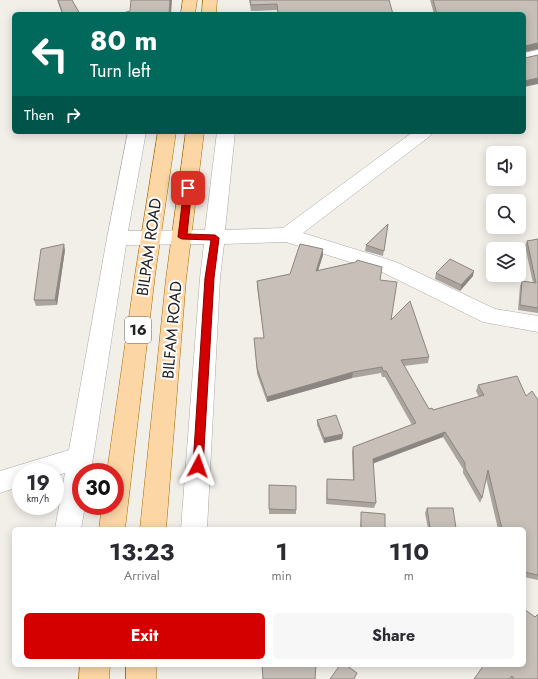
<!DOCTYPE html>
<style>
:root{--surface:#fff;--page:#f7f7f7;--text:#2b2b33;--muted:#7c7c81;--accent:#d40000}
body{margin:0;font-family:Jost,sans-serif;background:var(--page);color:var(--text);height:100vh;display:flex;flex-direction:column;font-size:15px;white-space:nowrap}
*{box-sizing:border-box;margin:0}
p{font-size:13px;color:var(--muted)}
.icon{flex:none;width:22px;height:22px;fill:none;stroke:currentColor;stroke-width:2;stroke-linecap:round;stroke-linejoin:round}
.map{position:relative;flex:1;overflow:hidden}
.panel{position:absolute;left:12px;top:527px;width:514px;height:140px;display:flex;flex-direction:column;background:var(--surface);border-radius:6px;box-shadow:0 2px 10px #0003}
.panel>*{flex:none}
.guide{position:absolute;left:12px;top:12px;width:514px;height:122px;border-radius:6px;box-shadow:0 2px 10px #0003;background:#00695c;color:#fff;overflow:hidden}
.controls{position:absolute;left:486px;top:146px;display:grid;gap:8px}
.controls a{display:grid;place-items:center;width:40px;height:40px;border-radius:6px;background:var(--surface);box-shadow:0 2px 10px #0003;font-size:20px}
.speed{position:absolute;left:12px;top:463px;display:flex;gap:8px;font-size:20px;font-weight:700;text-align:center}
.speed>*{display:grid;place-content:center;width:52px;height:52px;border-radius:50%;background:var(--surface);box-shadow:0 2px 10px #0003;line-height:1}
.speed small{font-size:10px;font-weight:400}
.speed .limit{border:6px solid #d22;background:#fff;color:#111}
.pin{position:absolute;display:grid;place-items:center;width:34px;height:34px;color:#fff;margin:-17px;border-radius:8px;box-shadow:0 2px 6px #0006}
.me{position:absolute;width:44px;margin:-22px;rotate:4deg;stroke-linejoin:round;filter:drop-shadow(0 0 3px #0008)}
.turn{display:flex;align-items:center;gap:14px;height:84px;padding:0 12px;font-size:18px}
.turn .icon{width:52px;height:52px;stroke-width:2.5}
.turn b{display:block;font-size:28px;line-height:34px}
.then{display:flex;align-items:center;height:38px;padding:0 12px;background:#0003;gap:8px;font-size:15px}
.eta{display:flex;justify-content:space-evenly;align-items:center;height:68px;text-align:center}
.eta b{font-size:24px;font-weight:700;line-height:28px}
.cta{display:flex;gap:8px;margin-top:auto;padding:8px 12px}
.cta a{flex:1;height:46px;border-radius:6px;background:var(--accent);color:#fff;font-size:16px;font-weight:700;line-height:46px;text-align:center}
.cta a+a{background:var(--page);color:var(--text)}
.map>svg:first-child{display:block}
</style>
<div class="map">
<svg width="538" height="679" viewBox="0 0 538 679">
<rect width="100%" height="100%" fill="#f2efe9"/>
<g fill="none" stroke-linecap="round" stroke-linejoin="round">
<defs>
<path id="minor" d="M 538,50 L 538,60 L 524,63 L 524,53 Z
M 128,132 L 146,132 L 128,231 L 205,230 L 217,132 L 235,132 L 225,230 L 283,228 L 413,132 L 433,132 L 430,136 L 303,233 L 396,262 L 495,309 L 538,316 L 538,332 L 483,322 L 382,272 L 286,242 L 224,244 L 220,278 L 207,529 L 181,529 L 200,278 L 204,244 L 126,245 L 93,458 L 90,472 L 81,472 L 81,506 L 85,506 L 81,529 L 55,529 L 65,473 L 55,476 L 55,472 L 21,472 L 21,486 L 0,493 L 0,471 L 69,450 L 107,238 Z"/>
<path id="major" d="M 183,0 L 197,0 L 195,14 L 181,14 Z
M 203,0 L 217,0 L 216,14 L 202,14 Z
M 158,132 L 176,132 L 155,275 L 125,529 L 99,529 L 102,506 L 115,506 L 115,472 L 107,472 L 135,275 Z
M 186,132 L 204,132 L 186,279 L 166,529 L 140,529 L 166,279 Z
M 80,665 L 110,665 L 109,679 L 79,679 Z
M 126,665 L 156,665 L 156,679 L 126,679 Z"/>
</defs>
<use href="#minor" stroke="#a9a9a9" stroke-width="1"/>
<use href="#major" stroke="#a06b00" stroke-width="1"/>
<use href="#minor" fill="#fff" fill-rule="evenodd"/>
<use href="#major" fill="#fcd6a4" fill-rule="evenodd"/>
</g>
<path fill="#aba49e" d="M 57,0 L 72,0 L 80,14 L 62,14 Z
M 249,0 L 389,0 L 393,14 L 278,14 L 277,10 L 251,11 Z
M 430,0 L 538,0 L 538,49 L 525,52 L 525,58 L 538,55 L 524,87 L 524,14 L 434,14 Z
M 388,224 L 383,256 L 365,251 L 366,245 Z
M 538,239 L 538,313 L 518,310 L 520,286 L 522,281 L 533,283 L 525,246 L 527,241 Z
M 323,249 L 323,255 L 318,271 L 380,280 L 391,320 L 429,357 L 428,363 L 404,366 L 429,409 L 433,410 L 479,397 L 476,391 L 478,385 L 526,396 L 538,400 L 538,580 L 524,577 L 524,529 L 498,529 L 486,478 L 482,498 L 480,503 L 463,473 L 463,469 L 443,437 L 373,463 L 376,503 L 374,508 L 326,504 L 327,479 L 353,480 L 352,452 L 353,447 L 412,425 L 385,377 L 382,377 L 381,373 L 352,378 L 267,402 L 257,374 L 254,338 L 264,338 L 257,287 L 257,281 L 290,274 Z
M 65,250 L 57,305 L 36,306 L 34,300 Z
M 436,273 L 473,276 L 460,291 L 435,279 Z
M 317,420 L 343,434 L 342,439 L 324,443 L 317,425 Z
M 269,485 L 296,510 L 296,514 L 269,514 Z
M 427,508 L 456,528 L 456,529 L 428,529 L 425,513 Z
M 361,512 L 385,529 L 360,529 L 361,517 Z
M 484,665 L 538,679 L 474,679 Z"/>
<path fill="#8b8681" d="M 170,0 L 172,0 L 171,14 L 169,14 Z
M 538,43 L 538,49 L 524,52 L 525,46 Z
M 538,78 L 538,84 L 524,87 L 524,81 Z
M 64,244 L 65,250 L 57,305 L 55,300 Z
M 323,249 L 323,255 L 316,277 L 316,271 Z
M 474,271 L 473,276 L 460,291 L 461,285 Z
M 353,372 L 352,378 L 267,402 L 267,397 Z
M 445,432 L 443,437 L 372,464 L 373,459 Z
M 343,434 L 342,439 L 324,443 L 324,438 Z"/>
<path fill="#c7bfb8" stroke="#8b8681" d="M 58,0 L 72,0 L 80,14 L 63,14 Z
M 131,0 L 170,0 L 169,14 L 119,14 L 130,11 Z
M 250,0 L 389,0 L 393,14 L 286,14 L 286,13 L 278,13 L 277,4 L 251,5 Z
M 433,0 L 538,0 L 538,43 L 525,46 L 525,58 L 538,55 L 538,78 L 524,81 L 524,59 L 525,59 L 524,57 L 524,14 L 437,14 Z
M 388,224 L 384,251 L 366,245 Z
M 538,239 L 538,308 L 520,305 L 522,281 L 536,283 L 527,241 Z
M 64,244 L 55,300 L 34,300 L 41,249 Z
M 300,244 L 323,249 L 316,271 L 356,262 L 357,260 L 382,267 L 380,280 L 397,282 L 391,320 L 410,301 L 429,357 L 401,360 L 429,409 L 432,408 L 433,410 L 484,395 L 478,385 L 517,376 L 526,396 L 532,391 L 538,400 L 538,575 L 524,572 L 524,529 L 502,529 L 488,470 L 482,498 L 465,468 L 465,463 L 445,432 L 373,459 L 376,503 L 327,499 L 327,479 L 354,480 L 353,447 L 416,423 L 386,371 L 383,371 L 382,367 L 353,372 L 267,397 L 257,368 L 254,338 L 264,338 L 257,281 L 290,274 Z
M 450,259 L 474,271 L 461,285 L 436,273 Z
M 336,415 L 343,434 L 324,438 L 317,420 Z
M 269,485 L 296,486 L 296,510 L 269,509 Z
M 427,508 L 453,508 L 456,528 L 430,528 Z
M 361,512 L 385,514 L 385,529 L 361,529 Z
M 524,609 L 535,617 L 538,614 L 538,679 L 514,679 L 512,676 L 509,679 L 474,679 L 484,665 L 524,665 Z
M 262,665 L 316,665 L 315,679 L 263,679 Z
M 340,665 L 346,665 L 357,673 L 354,679 L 330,679 Z"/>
<path fill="#d40000" stroke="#8a0000" d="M 188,186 L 192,188 L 187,234 L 215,235 L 219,238 L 214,278 L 203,466 L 202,470 L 198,471 L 194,470 L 193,466 L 205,278 L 211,240 L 182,239 L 178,237 L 184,188 Z"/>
<g text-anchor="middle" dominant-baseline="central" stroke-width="4" stroke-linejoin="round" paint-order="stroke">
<rect fill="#fff" stroke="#646464" stroke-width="1" x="125" y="317" width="26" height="26" rx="3"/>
<g font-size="15" font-weight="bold" fill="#222">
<text x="138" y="330">16</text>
</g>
<g font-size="16" fill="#222" stroke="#fff">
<text transform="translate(149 247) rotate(-82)">BILPAM ROAD</text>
<text transform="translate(172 330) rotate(-85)">BILFAM ROAD</text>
</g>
</g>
</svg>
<div class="controls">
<a><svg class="icon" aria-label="sound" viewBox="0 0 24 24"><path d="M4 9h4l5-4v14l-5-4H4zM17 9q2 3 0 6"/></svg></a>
<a><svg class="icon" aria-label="search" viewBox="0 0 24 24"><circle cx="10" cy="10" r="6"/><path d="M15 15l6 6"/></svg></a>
<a><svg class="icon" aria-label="layers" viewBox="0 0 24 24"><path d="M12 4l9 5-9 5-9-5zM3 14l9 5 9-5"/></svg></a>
</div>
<div class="speed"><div>19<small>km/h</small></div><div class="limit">30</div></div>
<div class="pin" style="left:188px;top:188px;background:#d93025"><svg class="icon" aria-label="arrive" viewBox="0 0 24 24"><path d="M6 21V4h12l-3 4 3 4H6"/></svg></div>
<svg class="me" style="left:198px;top:466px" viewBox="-20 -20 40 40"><path d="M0-17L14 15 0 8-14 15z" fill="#d40000" stroke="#fff" stroke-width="4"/></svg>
<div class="guide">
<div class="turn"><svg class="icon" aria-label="left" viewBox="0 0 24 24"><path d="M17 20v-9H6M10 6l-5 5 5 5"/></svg><div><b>80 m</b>Turn left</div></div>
<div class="then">Then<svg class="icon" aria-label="right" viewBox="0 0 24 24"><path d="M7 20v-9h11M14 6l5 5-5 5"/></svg></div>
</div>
<section class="panel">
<div class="eta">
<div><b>13:23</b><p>Arrival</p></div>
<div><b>1</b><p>min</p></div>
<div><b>110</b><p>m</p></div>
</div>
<div class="cta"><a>Exit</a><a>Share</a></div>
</section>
</div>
